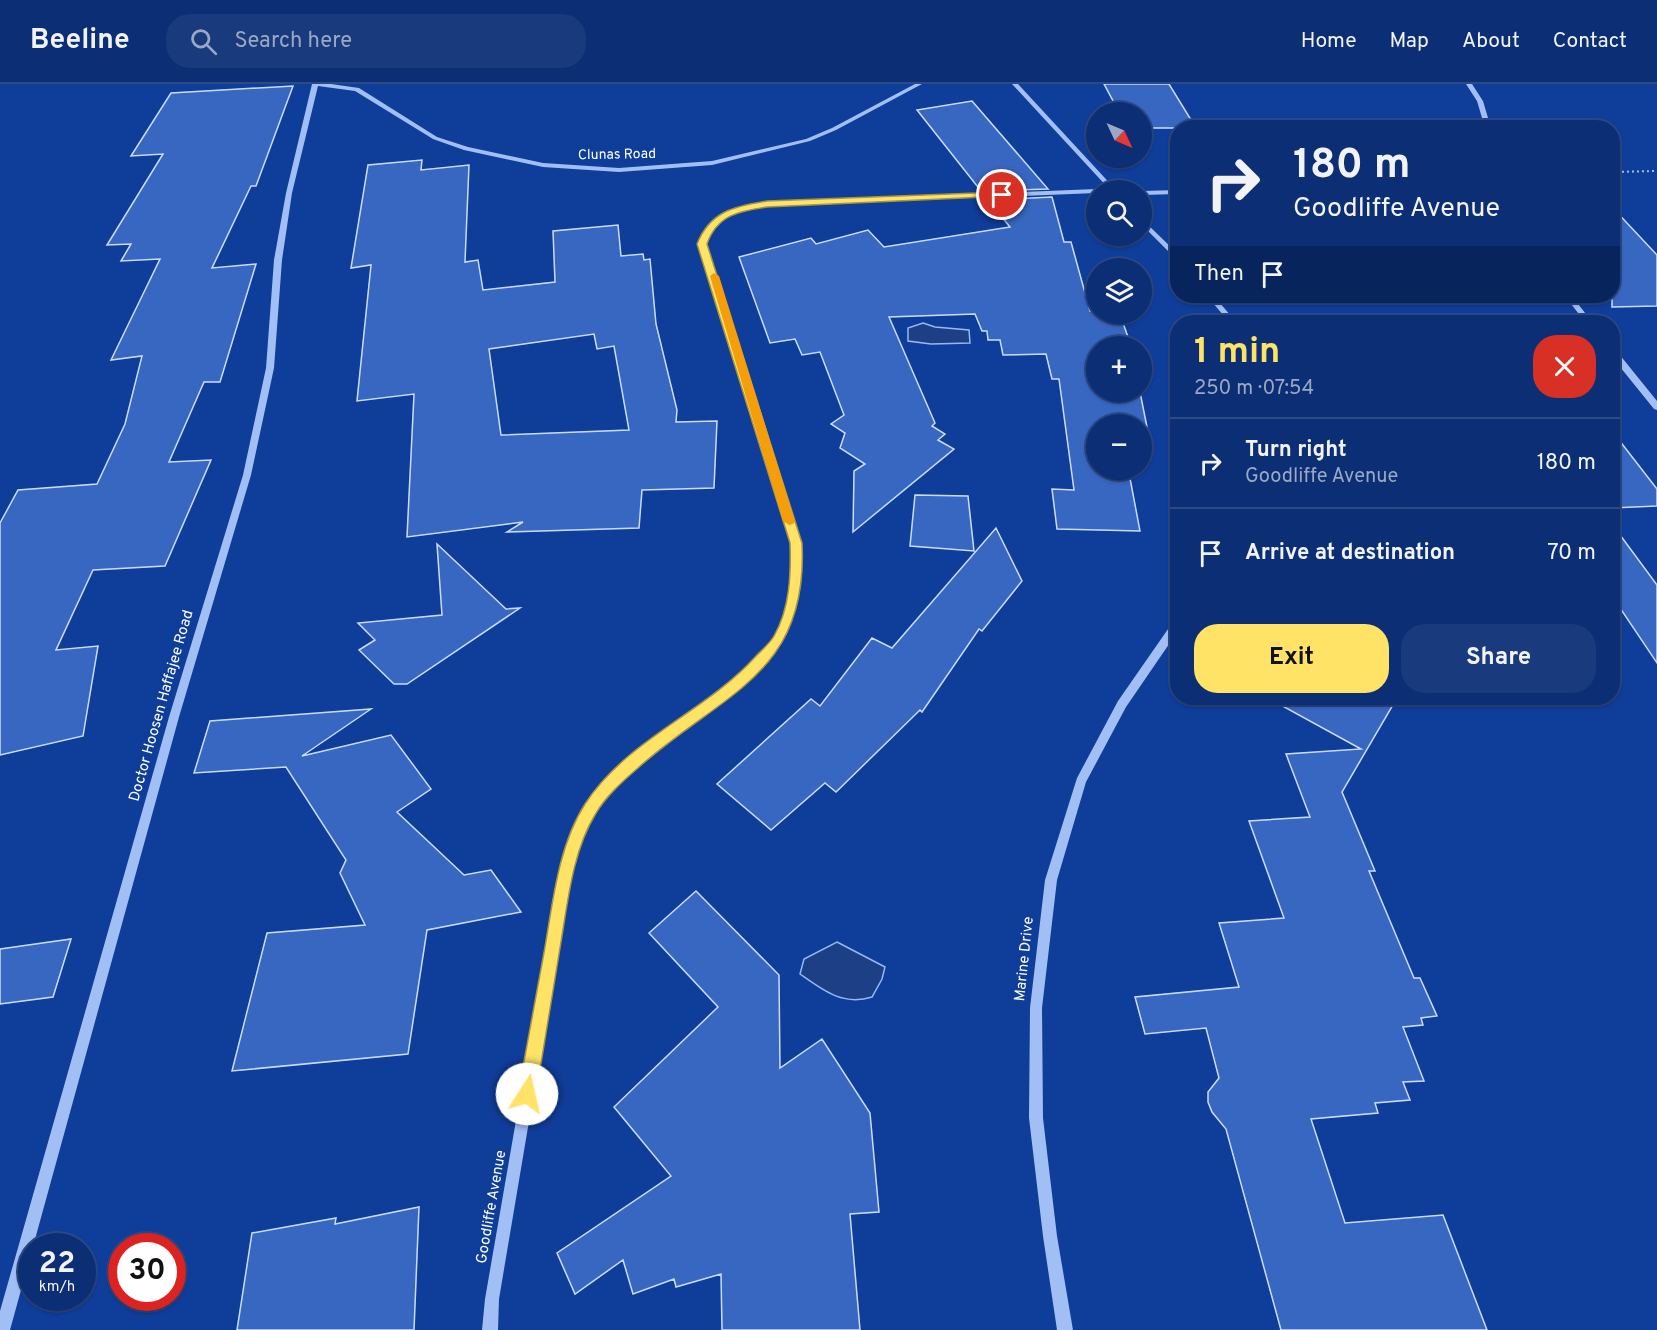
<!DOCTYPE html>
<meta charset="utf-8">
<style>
:root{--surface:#0b2e74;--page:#193a7c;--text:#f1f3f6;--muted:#9aa8c5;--line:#2b4a86;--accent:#ffe366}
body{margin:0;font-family:Overpass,sans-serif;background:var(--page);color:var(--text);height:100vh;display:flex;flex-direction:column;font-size:22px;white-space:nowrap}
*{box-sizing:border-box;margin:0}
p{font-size:20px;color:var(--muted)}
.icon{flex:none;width:33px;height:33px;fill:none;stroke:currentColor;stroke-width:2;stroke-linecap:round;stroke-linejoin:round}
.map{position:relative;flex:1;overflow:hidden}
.drawer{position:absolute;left:1170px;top:231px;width:450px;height:390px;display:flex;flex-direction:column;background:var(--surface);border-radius:24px;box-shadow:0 2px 4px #0004,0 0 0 2px var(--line)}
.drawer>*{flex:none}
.banner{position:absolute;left:1170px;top:36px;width:450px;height:183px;border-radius:24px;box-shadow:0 2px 4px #0004,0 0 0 2px var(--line);background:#0b2e74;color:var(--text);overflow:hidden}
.needle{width:39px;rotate:134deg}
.tools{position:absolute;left:1086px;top:18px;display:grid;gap:12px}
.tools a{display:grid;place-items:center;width:66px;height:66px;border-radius:50%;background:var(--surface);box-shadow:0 2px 4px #0004,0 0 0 2px var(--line);font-size:30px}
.speed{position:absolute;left:18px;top:1149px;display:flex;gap:12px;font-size:30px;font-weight:700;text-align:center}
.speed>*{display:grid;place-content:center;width:78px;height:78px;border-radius:50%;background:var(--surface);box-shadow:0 2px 4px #0004,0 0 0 2px var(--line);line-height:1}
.speed small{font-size:15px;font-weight:400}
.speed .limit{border:9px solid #d22;background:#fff;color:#111}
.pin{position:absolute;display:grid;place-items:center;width:51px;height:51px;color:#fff;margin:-26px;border:3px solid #fff;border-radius:50%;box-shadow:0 2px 6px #0007}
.me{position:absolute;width:66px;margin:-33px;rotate:10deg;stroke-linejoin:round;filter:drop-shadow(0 0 4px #0008)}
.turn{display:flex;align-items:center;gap:21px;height:126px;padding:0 24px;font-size:27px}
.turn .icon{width:78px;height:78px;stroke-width:2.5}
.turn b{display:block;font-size:42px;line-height:51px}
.then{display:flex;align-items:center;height:57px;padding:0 24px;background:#0003;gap:12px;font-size:22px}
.round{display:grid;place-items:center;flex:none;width:63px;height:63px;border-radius:24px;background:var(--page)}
.headline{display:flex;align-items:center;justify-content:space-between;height:102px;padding:0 24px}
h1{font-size:36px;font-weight:700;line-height:45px;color:var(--accent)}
.primary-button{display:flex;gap:12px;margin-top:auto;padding:12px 24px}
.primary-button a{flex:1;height:69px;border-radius:24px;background:var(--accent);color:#111;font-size:24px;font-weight:700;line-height:69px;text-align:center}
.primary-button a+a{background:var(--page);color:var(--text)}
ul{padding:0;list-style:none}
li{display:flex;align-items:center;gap:18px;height:90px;padding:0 24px;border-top:2px solid var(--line)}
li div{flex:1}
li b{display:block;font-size:22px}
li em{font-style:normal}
header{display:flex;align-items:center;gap:36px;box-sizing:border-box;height:84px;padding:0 30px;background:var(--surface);border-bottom:2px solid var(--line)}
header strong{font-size:28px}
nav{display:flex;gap:33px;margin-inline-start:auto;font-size:21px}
.search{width:420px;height:54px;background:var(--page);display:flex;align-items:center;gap:15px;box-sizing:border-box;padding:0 21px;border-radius:24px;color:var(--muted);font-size:22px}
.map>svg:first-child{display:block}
</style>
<header>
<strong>Beeline</strong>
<div class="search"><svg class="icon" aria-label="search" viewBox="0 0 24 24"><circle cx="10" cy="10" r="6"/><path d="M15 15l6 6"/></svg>Search here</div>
<nav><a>Home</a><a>Map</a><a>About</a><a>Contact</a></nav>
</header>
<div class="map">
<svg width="1657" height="1246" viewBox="0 0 1657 1246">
<rect width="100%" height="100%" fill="#0f3d9a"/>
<path fill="#1d3f86" stroke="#94b8f8" stroke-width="1.5" d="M 923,239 L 935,243 L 969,246 L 970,259 L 931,260 L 908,257 L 908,244 Z
M 837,858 L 885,883 L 882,895 L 872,913 C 843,922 824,907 800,890 L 804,875 Z"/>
<path fill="#3867c2" stroke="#cbddfe" stroke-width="1.5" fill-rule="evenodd" d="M 1104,0 L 1169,0 L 1196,44 L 1142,44 L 1142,28 L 1119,28 Z
M 293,2 L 256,102 L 251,102 L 212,184 L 256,180 L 220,298 L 204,298 L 169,378 L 211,376 L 165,482 L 93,486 L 56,566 L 98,562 L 83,652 L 0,671 L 0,439 L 18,406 L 97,400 L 125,340 L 142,272 L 111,276 L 160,175 L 121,177 L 131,160 L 107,161 L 163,70 L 131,72 L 171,9 Z
M 972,17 L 1048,105 L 981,107 L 917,26 Z
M 422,76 L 421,86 L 469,81 L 465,178 L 478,176 L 483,206 L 555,198 L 553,147 L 618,141 L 621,172 L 643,170 L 644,176 L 650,175 L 656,240 L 677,326 L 676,338 L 717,337 L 714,404 L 642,406 L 639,444 L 507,448 L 523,438 L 407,453 L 414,310 L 357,317 L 371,181 L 351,184 L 368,81 ZM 594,250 L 597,265 L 614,262 L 629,346 L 501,351 L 489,265 Z
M 1052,113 L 1064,158 L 1071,158 L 1090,227 L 1096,227 L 1096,230 L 1120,230 L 1131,262 L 1096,262 L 1096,308 L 1140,308 L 1152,368 L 1142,367 L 1142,340 L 1096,340 L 1096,386 L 1138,386 L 1139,389 L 1129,389 L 1140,447 L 1057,445 L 1052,405 L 1074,406 L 1059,295 L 1052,295 L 1046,270 L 1003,271 L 1000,256 L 988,256 L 987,247 L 982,247 L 975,230 L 889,233 L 935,339 L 932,342 L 945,350 L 938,356 L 954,365 L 853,448 L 854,387 L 865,380 L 840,364 L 845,349 L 831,340 L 844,331 L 820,268 L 802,271 L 795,255 L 770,259 L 739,173 L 811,154 L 816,160 L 868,146 L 884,163 L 1010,143 L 988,116 Z
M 1612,123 L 1657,171 L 1657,222 L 1612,223 Z
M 1612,347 L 1657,405 L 1657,422 L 1612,424 Z
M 915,411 L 968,412 L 974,467 L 910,462 Z
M 1612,440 L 1657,501 L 1657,579 L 1612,512 Z
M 996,444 L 1022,497 L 982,547 L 979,545 L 922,628 L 920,626 L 836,708 L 825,699 L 771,746 L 717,700 L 811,615 L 820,622 L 872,554 L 892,564 Z
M 437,460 L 506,525 L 520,524 L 407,600 L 394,600 L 359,566 L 375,556 L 358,539 L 442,531 Z
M 1268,614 L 1397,614 L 1342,708 L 1375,787 L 1369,787 L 1414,894 L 1420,894 L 1437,932 L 1421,934 L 1423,941 L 1403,943 L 1424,997 L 1403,998 L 1410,1016 L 1375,1019 L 1378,1029 L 1311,1035 L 1345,1139 L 1443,1131 L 1487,1246 L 1281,1246 L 1226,1045 L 1212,1028 L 1208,1018 L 1208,1008 L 1219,994 L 1206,944 L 1145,950 L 1135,913 L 1239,903 L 1219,839 L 1284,834 L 1249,737 L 1310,733 L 1286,670 L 1361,665 Z
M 371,625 L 302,672 L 391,651 L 431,705 L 397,728 L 464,791 L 491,786 L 521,828 L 427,846 L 408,970 L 232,987 L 267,849 L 365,841 L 340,789 L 346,776 L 286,683 L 194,689 L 210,637 Z
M 696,807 L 779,891 L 780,984 L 822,955 L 870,1029 L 879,1128 L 850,1130 L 860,1246 L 722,1246 L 721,1190 L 676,1203 L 674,1195 L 633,1210 L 623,1176 L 575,1210 L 557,1169 L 671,1092 L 614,1023 L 718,923 L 649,849 Z
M 71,855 L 53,913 L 0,920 L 0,865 Z
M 419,1123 L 414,1246 L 237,1246 L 252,1149 L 336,1134 L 335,1140 Z"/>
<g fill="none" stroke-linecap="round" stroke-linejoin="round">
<path stroke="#a2bff5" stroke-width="2" stroke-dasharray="2 3" stroke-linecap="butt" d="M 1612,88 L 1657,87"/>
<path fill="#a2bff5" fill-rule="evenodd" d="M 312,0 L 331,0 L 359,4 L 437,53 L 468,63 L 543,79 L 619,84 L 712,77 L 806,55 L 832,44 L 915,0 L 922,0 L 836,46 L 810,57 L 712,81 L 619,88 L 543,83 L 464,66 L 433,55 L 355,7 L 318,2 L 292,109 L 282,176 L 274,284 L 251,391 L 179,633 L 10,1246 L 0,1246 L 0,1227 L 169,633 L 243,391 L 266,284 L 274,176 L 286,109 Z
M 1012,0 L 1018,0 L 1116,106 L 1110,106 Z
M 1466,0 L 1472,0 L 1483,17 L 1491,44 L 1485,44 L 1477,17 Z
M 1096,105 L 1099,106 L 1096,106 L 1096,109 L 767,122 C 738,126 719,132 706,160 L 801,459 C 801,492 800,527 783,557 C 776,569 765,578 756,588 C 705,638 634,667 595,728 C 580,751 575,780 568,806 L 499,1215 L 498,1246 L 482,1246 L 485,1215 L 556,806 C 567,767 576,730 604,698 C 646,651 706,624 750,580 C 759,572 769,563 775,553 C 791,525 792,490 791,459 L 698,160 C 713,129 735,123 767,118 Z
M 1178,106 L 1178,110 L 1142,111 L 1142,107 Z
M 1142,135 L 1178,170 L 1178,177 L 1142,141 Z
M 1207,212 L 1214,212 L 1236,238 L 1229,238 Z
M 1565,212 L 1572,212 L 1592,238 L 1585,238 Z
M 1612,265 L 1615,265 L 1657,317 L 1657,326 L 1654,325 L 1612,273 Z
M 1178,534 L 1178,547 L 1126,623 L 1086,698 L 1057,796 L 1042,924 L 1043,1034 L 1057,1152 L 1073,1246 L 1057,1246 L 1043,1152 L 1029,1034 L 1030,924 L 1045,796 L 1077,694 L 1118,617 L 1175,535 Z"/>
</g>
<path fill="#ffe366" stroke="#a69442" stroke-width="1.5" d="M 1002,108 L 1006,109 L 1006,112 L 767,123 C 739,127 717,131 707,160 L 802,459 C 809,592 721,609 638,684 C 623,697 605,713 595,731 C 573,767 568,816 561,858 C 553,909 544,959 536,1010 L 533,1017 L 527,1019 L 521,1017 L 518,1010 C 527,961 536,912 545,863 C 553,816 559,760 585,720 C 627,655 706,628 756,572 C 762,566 770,559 774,552 C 790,524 791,490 790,459 L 697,160 C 710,127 735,122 767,117 Z"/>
<path fill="#f59e0b" d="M 714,189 L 719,192 L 795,437 L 793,440 L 789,441 L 783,437 L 710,192 Z"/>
<g text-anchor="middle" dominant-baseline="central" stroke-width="6" stroke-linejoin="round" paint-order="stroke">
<g font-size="14" fill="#fff" stroke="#0f3d9a">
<text transform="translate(617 71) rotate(-1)">Clunas Road</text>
</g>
<g font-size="15" fill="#fff" stroke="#0f3d9a">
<text transform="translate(162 622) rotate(-74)">Doctor Hoosen Haffajee Road</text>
<text transform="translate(1025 875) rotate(-84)">Marine Drive</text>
<text transform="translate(492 1123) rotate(-80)">Goodliffe Avenue</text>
</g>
</g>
</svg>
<div class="tools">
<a><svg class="needle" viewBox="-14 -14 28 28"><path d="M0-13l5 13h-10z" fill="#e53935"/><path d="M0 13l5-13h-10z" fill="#9aa8c5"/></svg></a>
<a><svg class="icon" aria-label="search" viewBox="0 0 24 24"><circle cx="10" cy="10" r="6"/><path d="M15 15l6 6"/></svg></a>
<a><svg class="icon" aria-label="layers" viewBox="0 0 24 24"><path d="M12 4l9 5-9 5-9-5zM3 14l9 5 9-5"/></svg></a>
<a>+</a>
<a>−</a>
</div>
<div class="speed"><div>22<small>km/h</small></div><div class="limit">30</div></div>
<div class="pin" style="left:1002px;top:111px;background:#d93025"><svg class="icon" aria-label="arrive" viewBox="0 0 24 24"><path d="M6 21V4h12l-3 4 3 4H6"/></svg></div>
<svg class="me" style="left:527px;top:1010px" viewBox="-20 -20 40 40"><circle r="19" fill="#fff"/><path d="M0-13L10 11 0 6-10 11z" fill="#ffe366"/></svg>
<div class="banner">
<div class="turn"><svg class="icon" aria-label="right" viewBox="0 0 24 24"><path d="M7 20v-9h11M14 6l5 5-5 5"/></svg><div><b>180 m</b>Goodliffe Avenue</div></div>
<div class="then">Then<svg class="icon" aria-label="arrive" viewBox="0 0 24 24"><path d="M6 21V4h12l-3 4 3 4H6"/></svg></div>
</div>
<section class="drawer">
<div class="headline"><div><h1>1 min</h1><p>250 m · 07:54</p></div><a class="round" style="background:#d93025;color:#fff"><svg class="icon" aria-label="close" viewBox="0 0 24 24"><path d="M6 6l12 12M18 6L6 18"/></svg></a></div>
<ul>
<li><svg class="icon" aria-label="right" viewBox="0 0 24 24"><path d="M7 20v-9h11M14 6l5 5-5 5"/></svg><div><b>Turn right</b><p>Goodliffe Avenue</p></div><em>180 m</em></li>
<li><svg class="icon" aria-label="arrive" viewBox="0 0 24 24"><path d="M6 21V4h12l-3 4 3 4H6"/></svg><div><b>Arrive at destination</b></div><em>70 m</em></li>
</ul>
<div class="primary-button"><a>Exit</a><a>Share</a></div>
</section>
</div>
